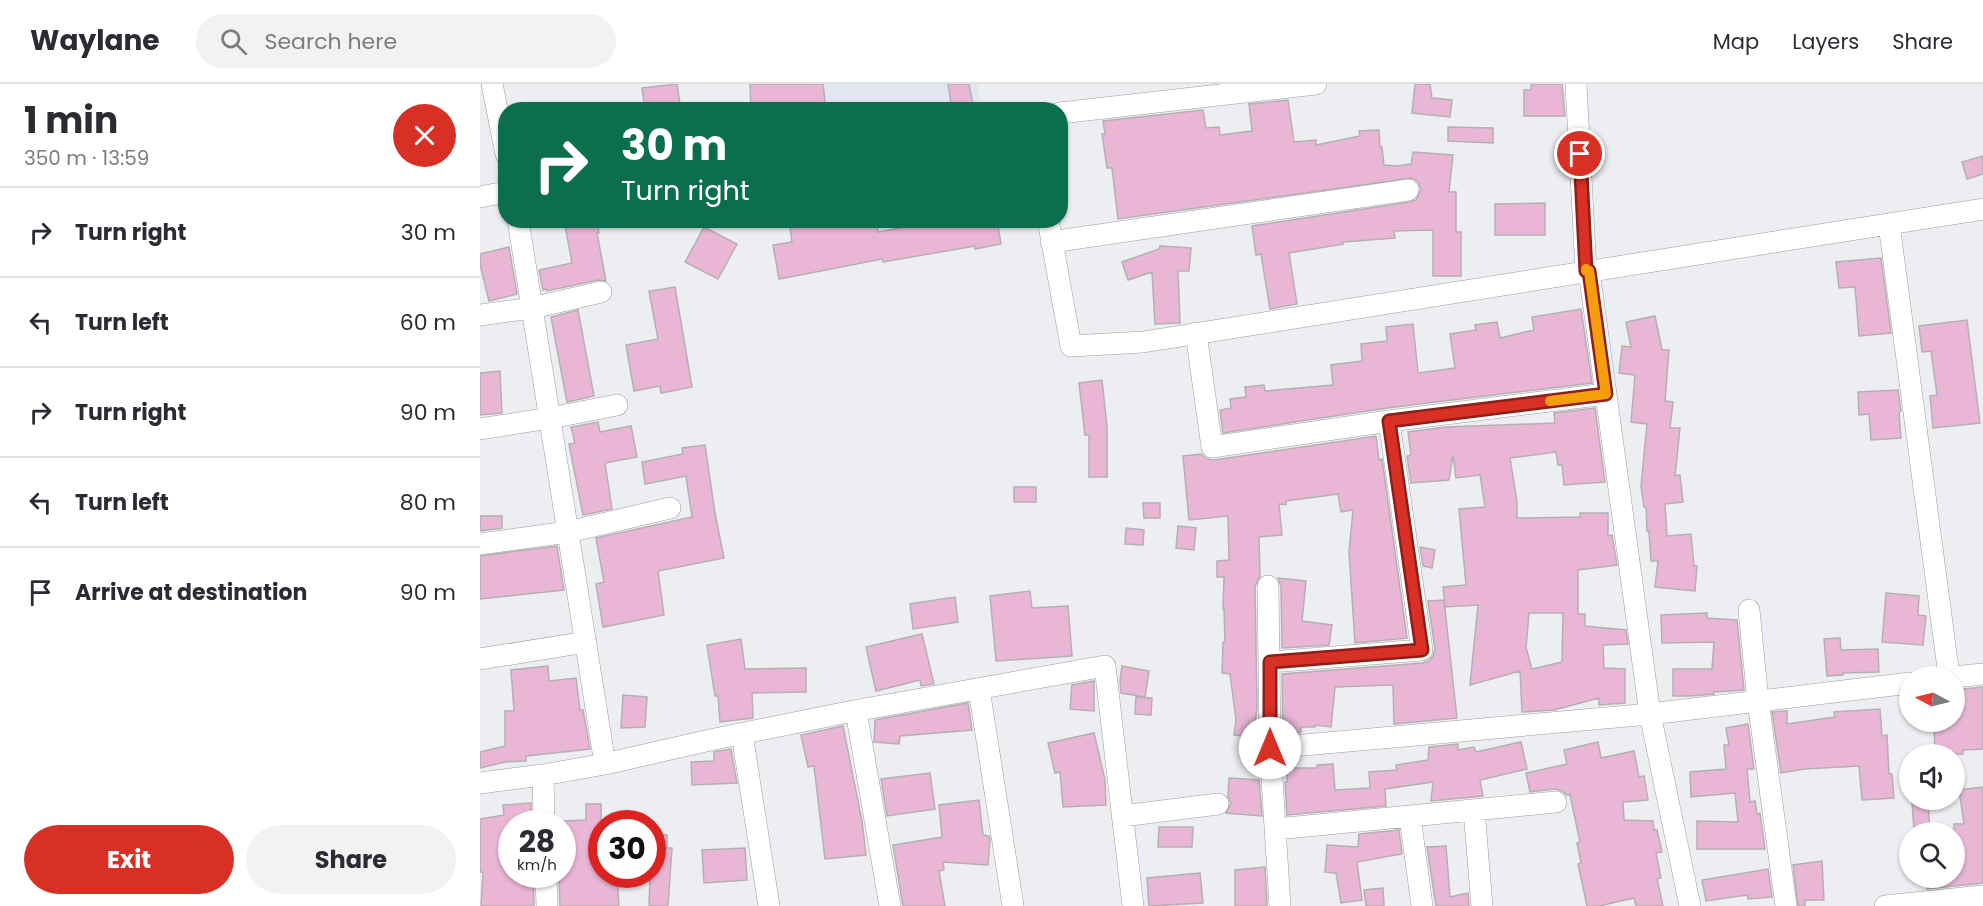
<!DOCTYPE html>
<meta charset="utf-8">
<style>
:root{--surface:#fff;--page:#f2f2f3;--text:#2b2b33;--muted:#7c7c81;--line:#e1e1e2;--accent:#d93025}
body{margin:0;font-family:Poppins,sans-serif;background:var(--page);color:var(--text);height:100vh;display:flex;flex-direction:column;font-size:22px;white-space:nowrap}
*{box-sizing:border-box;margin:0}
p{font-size:20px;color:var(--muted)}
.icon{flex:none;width:33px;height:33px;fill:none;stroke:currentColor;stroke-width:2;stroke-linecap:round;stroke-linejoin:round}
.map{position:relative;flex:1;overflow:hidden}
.panel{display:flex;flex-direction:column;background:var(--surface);width:480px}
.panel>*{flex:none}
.banner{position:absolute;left:18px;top:18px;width:570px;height:126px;border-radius:24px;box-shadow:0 2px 4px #0004;background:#0b6e4f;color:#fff;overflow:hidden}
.needle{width:39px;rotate:277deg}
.tools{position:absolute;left:1419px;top:582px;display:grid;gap:12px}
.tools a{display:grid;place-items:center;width:66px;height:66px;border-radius:50%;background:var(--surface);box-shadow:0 2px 4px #0004;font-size:30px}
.speed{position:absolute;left:18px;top:726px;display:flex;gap:12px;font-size:30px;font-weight:700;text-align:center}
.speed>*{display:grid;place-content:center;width:78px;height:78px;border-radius:50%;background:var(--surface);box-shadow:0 2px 4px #0004;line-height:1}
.speed small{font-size:15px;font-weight:400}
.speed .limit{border:9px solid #d22;background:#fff;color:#111}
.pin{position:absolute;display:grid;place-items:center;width:51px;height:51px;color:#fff;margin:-26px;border:3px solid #fff;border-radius:50%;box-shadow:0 2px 6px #0007}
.me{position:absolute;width:66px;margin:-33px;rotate:0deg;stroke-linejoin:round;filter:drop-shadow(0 0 4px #0008)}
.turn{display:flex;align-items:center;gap:21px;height:126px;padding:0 24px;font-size:27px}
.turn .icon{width:78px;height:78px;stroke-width:2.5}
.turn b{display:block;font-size:42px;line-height:51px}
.round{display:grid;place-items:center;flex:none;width:63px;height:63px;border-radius:32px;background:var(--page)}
.summary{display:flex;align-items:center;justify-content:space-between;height:102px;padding:0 24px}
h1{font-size:36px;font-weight:700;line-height:45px}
.primary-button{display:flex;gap:12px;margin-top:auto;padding:12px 24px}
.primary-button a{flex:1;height:69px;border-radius:36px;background:var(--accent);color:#fff;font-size:24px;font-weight:700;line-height:69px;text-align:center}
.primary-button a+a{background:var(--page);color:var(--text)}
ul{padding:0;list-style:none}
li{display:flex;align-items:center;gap:18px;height:90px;padding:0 24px;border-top:2px solid var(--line)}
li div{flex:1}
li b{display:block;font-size:22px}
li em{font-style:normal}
header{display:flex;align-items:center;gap:36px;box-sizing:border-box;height:84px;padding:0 30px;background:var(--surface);border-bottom:2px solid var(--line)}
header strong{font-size:28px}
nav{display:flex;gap:33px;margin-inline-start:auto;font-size:21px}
.search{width:420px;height:54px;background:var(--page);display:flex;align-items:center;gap:15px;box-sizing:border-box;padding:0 21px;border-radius:33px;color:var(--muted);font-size:22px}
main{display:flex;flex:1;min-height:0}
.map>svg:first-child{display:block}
</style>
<header>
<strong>Waylane</strong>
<div class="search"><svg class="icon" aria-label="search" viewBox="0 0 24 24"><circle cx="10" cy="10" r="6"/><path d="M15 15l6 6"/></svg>Search here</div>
<nav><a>Map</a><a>Layers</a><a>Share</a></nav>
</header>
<main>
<section class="panel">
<div class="summary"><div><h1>1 min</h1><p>350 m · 13:59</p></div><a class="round" style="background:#d93025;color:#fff"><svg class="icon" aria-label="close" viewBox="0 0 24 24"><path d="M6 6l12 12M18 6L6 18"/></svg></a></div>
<ul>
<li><svg class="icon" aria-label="right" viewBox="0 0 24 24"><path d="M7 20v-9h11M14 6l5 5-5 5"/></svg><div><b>Turn right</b></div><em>30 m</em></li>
<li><svg class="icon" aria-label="left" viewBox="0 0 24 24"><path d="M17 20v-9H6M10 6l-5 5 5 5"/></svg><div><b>Turn left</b></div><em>60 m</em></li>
<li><svg class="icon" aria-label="right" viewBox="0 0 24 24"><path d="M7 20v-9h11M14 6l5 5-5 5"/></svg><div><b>Turn right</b></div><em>90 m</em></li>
<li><svg class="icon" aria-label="left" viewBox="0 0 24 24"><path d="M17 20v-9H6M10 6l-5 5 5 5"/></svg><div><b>Turn left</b></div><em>80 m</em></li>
<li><svg class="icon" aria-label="arrive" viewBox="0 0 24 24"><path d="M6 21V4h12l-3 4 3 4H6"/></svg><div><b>Arrive at destination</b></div><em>90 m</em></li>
</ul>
<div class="primary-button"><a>Exit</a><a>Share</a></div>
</section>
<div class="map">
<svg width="1503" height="822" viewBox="0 0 1503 822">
<rect width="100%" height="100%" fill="#eceef1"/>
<path fill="#e2e6f1" d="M 324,0 L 497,0 L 503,25 L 328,25 Z"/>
<path fill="#eab6d6" stroke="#b4b0b2" stroke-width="1.5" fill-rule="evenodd" d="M 197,0 L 201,26 L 165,26 L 162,4 Z
M 270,0 L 343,0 L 346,26 L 271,26 Z
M 468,0 L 489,0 L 493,21 L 472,25 Z
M 935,0 L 950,0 L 952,14 L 972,16 L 970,33 L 932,29 Z
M 1051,0 L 1082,0 L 1085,32 L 1044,32 L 1044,6 L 1051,6 Z
M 808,16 L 814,58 L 836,56 L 836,61 L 880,52 L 879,47 L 899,46 L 900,63 L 902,63 L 904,81 L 917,82 L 931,80 L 933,68 L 973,71 L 969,108 L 976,108 L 976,148 L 981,148 L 981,192 L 953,192 L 953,146 L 914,147 L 915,154 L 863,158 L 863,160 L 809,169 L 817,220 L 790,225 L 781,170 L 776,171 L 772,142 L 930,118 L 936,116 L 941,105 L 938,98 L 932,94 L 638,135 L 632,84 L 627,84 L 622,50 L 625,50 L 623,37 L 723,26 L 726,44 L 739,43 L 740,51 L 772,47 L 769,20 Z
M 968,43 L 1013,44 L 1013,59 L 968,57 Z
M 1503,72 L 1503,90 L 1487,95 L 1482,78 Z
M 1065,119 L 1065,151 L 1015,151 L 1015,120 Z
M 84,136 L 117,136 L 119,149 L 117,149 L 126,197 L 118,196 L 67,207 L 66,205 L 63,206 L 59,186 L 92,179 Z
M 309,136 L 397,136 L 398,148 L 426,143 L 425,136 L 454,136 L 455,142 L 490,136 L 517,136 L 521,160 L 495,165 L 495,162 L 403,178 L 402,175 L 299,195 L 293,161 L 312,158 Z
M 224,143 L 257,160 L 238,195 L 205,178 Z
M 680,162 L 711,164 L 709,187 L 698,187 L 700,239 L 675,240 L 672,188 L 648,196 L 642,178 L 679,165 Z
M 29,163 L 37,210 L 9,217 L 0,180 L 0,170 Z
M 1401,174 L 1411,249 L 1379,252 L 1375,203 L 1359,204 L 1356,178 Z
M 195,203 L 212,303 L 181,309 L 180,302 L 154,307 L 146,261 L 178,255 L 169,207 Z
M 1101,225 L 1112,299 L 907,324 L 743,349 L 740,326 L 751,324 L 750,315 L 766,313 L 765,303 L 784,301 L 785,307 L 853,301 L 851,281 L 882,277 L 881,260 L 907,257 L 906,243 L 933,240 L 938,289 L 975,284 L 970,250 L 996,246 L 995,241 L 1017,238 L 1020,254 L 1054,246 L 1052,233 Z
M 98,226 L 114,312 L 87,318 L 71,233 Z
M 1175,232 L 1182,266 L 1189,266 L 1185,317 L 1193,318 L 1190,344 L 1200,344 L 1195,392 L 1200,391 L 1203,418 L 1185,420 L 1187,452 L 1211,450 L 1214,482 L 1217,482 L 1215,507 L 1175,503 L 1178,477 L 1171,477 L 1169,447 L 1167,447 L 1166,423 L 1164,423 L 1161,402 L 1167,340 L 1151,338 L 1155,291 L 1139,289 L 1142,262 L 1151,263 L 1146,238 Z
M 1487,236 L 1500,339 L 1453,344 L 1450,312 L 1457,311 L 1451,267 L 1442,268 L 1439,242 Z
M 20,287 L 22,329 L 0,331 L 0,289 Z
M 622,296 L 627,343 L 627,393 L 609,393 L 609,351 L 605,351 L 599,299 Z
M 1418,306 L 1421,327 L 1419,329 L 1421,354 L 1391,356 L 1389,330 L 1379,331 L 1378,308 Z
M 1115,324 L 1125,398 L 1084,401 L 1082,381 L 1078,381 L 1076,368 L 1030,374 L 1037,418 L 1037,434 L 1100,433 L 1100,429 L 1128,429 L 1128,452 L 1132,451 L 1137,481 L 1098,486 L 1098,530 L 1105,530 L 1105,542 L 1146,546 L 1148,560 L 1123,561 L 1124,584 L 1145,585 L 1145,619 L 1119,621 L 1119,614 L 1074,626 L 1042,628 L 1040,587 L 990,601 L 998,521 L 965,523 L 963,503 L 986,501 L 979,425 L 1005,423 L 1000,391 L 976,394 L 973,371 L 969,396 L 931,399 L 927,372 L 931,371 L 928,348 L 966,343 L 1075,339 L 1074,329 ZM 1049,529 L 1083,529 L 1082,578 L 1052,585 L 1046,564 Z
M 118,338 L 120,348 L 151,342 L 157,373 L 125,379 L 132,425 L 103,431 L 89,360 L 95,359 L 91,343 Z
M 896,352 L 899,376 L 902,375 L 927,554 L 875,559 L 869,468 L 873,426 L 861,428 L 858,410 L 806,417 L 806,421 L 799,420 L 802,451 L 779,453 L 780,492 L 775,502 L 777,624 L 773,653 L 754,651 L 756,636 L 750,590 L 742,589 L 743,558 L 745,558 L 744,525 L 743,525 L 744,493 L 737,493 L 737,477 L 749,476 L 748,432 L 709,436 L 703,372 L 721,370 L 727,375 L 734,376 Z
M 225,361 L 235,429 L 244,474 L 178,487 L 184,531 L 123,543 L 116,500 L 124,498 L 116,454 L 212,433 L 206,392 L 165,400 L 162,378 L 203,370 L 202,364 Z
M 534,403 L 556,403 L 556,418 L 534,418 Z
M 663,419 L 680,419 L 680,434 L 664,434 Z
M 0,432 L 22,432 L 22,444 L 0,447 Z
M 698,442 L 716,444 L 714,466 L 696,464 Z
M 646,444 L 664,446 L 663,461 L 645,460 Z
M 77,462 L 84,506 L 0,515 L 0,472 Z
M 940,463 L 955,466 L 952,484 L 943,482 Z
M 798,494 L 826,497 L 822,537 L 852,541 L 849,561 L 802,564 L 801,502 Z
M 550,507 L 552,524 L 588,522 L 592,572 L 516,577 L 510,512 Z
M 1406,509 L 1439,512 L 1438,531 L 1446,532 L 1443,561 L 1402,558 Z
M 475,513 L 478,538 L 433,545 L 430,520 Z
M 964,516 L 977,634 L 914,640 L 913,601 L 855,603 L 851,643 L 835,641 L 835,643 L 821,643 L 821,648 L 803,650 L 802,590 L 943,579 L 949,577 L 953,572 L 955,565 L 948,517 Z
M 1227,529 L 1227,534 L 1257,536 L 1264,606 L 1234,608 L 1234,610 L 1211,612 L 1193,612 L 1193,585 L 1232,585 L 1234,558 L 1182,559 L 1181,531 Z
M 442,550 L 454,600 L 441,602 L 440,596 L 396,607 L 386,563 Z
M 1360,554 L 1361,566 L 1398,565 L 1399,588 L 1363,589 L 1363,591 L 1347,592 L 1344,555 Z
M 261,555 L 265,585 L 326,584 L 326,608 L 272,609 L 273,634 L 240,638 L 238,612 L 235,612 L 227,561 Z
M 68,582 L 69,597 L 96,594 L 100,626 L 103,626 L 110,665 L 46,672 L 46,677 L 25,678 L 0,684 L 0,668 L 25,662 L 25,627 L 34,627 L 31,586 Z
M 642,582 L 669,587 L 665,613 L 641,609 L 640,597 Z
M 614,597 L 614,627 L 590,625 L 592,601 Z
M 1503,603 L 1503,665 L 1483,666 L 1483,670 L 1455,670 L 1454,638 L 1474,638 L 1474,606 Z
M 143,611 L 167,613 L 165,643 L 141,644 Z
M 656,613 L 672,614 L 671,631 L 655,630 Z
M 488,619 L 492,646 L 420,652 L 419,660 L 394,658 L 395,636 Z
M 1400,625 L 1402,652 L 1407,651 L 1409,690 L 1412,690 L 1414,714 L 1382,716 L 1379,682 L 1325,685 L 1301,689 L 1292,628 L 1307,627 L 1307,640 L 1355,633 L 1354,628 Z
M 1268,640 L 1274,685 L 1267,685 L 1270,718 L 1275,717 L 1277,730 L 1280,729 L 1285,765 L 1217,765 L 1217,737 L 1258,738 L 1255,709 L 1211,713 L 1210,688 L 1246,685 L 1244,661 L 1249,661 L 1246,644 Z
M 363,642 L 382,737 L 386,771 L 345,775 L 334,682 L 328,683 L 321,651 Z
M 614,649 L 625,696 L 626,721 L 583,723 L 580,688 L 575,689 L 568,659 Z
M 1041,658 L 1047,685 L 1000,696 L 1003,712 L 951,717 L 953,698 L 905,705 L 906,722 L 807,731 L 805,698 L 807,698 L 807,684 L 837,684 L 837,681 L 853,680 L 855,706 L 890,704 L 889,688 L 917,686 L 916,681 L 948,676 L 949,663 L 978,660 L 978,666 L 994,663 L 996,668 Z
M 1118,658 L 1121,674 L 1154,667 L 1159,693 L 1164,692 L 1168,716 L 1143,718 L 1144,736 L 1173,737 L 1174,746 L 1177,746 L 1182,768 L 1176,769 L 1181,794 L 1177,795 L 1183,822 L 1156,822 L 1154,814 L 1119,822 L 1107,822 L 1098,780 L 1101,779 L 1097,759 L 1100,758 L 1090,711 L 1087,711 L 1082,707 L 1075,705 L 1050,708 L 1046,689 L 1087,680 L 1084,666 Z
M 251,665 L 257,699 L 212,701 L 211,678 L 234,677 L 234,668 Z
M 450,689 L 455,725 L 407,732 L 401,695 Z
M 749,694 L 779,696 L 782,732 L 746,729 L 751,719 L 748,712 Z
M 1503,703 L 1503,799 L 1447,805 L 1447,794 L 1474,794 L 1474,740 L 1484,740 L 1479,706 Z
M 499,716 L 503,751 L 509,752 L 510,755 L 508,781 L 463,778 L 464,786 L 459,787 L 465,822 L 423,822 L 413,761 L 462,753 L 459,721 Z
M 1432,716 L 1448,716 L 1450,748 L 1434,748 Z
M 51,719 L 51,740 L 32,740 L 32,790 L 53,790 L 54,822 L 1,822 L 3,788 L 0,788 L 0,735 L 24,731 L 23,721 Z
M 106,720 L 121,720 L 122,790 L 137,790 L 139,822 L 80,822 L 79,790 L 82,790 L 82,737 L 106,736 Z
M 679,743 L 713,743 L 712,763 L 678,763 Z
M 919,746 L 922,770 L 877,778 L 882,816 L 861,819 L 856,789 L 845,788 L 847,761 L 878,763 L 879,750 Z
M 172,750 L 187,751 L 187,764 L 192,764 L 188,822 L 169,822 L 170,790 L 172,790 Z
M 966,762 L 970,813 L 988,809 L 989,822 L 956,822 L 947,763 Z
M 265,764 L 267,796 L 224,799 L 222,766 Z
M 1342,777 L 1344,816 L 1325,816 L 1325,822 L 1318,822 L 1313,781 Z
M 785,783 L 787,822 L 755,822 L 755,786 Z
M 1288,785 L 1292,813 L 1268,815 L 1267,811 L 1226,817 L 1222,796 Z
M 720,789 L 723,819 L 669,822 L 667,794 Z
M 903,804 L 904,822 L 886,822 L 884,806 Z"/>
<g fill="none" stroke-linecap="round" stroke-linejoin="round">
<defs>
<path id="minor" d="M 12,0 L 26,70
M 1096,0 L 1106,187
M 580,29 L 836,0
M 0,113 L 26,108
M 38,136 L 125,680
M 568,136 L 591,262 L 663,258 L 1503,125
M 1409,140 L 1469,592
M 571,158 L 928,106
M 1109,187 L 1170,630 L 1210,822
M 0,231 L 52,224 L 121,208
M 716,249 L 732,363 L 909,337 L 1126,310
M 0,345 L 70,334 L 137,321
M 0,460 L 88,448 L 190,424
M 788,502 L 790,664 L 800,822
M 1269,526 L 1278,617 L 1306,822
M 0,575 L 106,558
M 790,578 L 942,566 L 909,337
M 1474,593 L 1503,590
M 499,605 L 533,822
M 376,627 L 410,822
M 262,650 L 289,822
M 790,664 L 1170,630 L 1430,599
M 63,691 L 64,740
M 0,699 L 63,691 L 125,680 L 230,656 L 368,628 L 625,582 L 653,822
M 994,726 L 1002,822
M 642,732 L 738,720
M 930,733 L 942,822
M 796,745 L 1076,718
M 66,790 L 67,822
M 1405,822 L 1503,812"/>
</defs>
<use href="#minor" stroke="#9b9ca0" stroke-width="22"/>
<use href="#minor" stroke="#fff" stroke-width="21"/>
</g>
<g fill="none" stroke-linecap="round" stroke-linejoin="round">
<defs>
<path id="route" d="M 790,664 L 790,578 L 942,566 L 909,337 L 1126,310 L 1109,187 L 1106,187 L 1100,70"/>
</defs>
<use href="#route" stroke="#8d1f18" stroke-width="15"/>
<use href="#route" stroke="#d93025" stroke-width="10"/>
<path stroke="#f59e0b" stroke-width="10" d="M 1070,317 L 1126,310 L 1109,187 L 1106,187 L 1106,185"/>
</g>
</svg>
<div class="tools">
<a><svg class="needle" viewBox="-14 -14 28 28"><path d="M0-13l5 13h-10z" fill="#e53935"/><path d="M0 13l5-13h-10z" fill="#7c7c81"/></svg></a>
<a><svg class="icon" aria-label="sound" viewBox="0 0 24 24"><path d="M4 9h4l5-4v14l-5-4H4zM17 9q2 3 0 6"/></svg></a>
<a><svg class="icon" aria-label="search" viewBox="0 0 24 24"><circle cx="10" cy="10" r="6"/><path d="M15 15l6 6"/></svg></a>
</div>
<div class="speed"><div>28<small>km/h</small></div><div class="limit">30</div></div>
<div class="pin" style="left:1100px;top:70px;background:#d93025"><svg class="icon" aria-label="arrive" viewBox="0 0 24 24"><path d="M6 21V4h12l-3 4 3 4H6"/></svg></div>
<svg class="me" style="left:790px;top:664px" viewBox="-20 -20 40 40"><circle r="19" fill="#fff"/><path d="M0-13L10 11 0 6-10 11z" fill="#d93025"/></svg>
<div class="banner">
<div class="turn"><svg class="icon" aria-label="right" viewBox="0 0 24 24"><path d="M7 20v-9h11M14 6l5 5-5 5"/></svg><div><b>30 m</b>Turn right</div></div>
</div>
</div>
</main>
